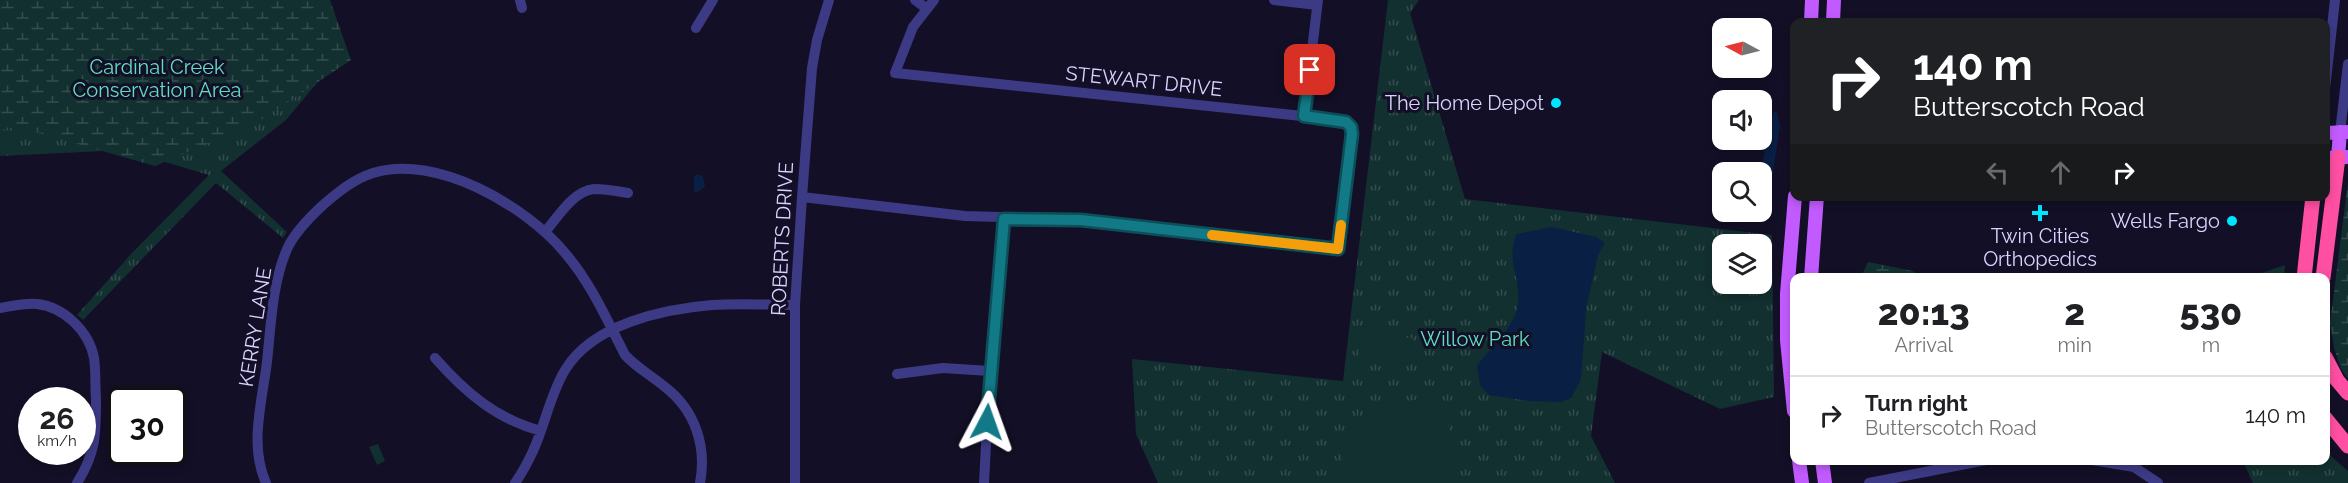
<!DOCTYPE html>
<style>
:root{--surface:#fff;--page:#f6f6f6;--text:#202124;--muted:#757577;--line:#e0e0e0}
body{margin:0;font-family:Raleway,sans-serif;background:var(--page);color:var(--text);height:100vh;display:flex;flex-direction:column;font-size:22px;white-space:nowrap}
*{box-sizing:border-box;margin:0}
p{font-size:20px;color:var(--muted)}
.icon{flex:none;width:33px;height:33px;fill:none;stroke:currentColor;stroke-width:2;stroke-linecap:round;stroke-linejoin:round}
.map{position:relative;flex:1;overflow:hidden}
.details{position:absolute;left:1790px;top:273px;width:540px;height:192px;display:flex;flex-direction:column;background:var(--surface);border-radius:12px;box-shadow:0 3px 9px #0003}
.details>*{flex:none}
.hud{position:absolute;left:1790px;top:18px;width:540px;height:183px;border-radius:12px;box-shadow:0 3px 9px #0003;background:#202124;color:#fff;overflow:hidden}
.needle{width:39px;rotate:277deg}
.tools{position:absolute;left:1712px;top:18px;display:grid;gap:12px}
.tools a{display:grid;place-items:center;width:60px;height:60px;border-radius:12px;background:var(--surface);box-shadow:0 3px 9px #0003;font-size:30px}
.speed{position:absolute;left:18px;top:387px;display:flex;gap:12px;font-size:30px;font-weight:700;text-align:center}
.speed>*{display:grid;place-content:center;width:78px;height:78px;border-radius:50%;background:var(--surface);box-shadow:0 3px 9px #0003;line-height:1}
.speed small{font-size:15px;font-weight:400}
.speed .limit{border:3px solid #111;border-radius:9px;background:#fff;color:#111}
.pin{position:absolute;display:grid;place-items:center;width:51px;height:51px;color:#fff;margin:-26px;border-radius:12px;box-shadow:0 3px 9px #0006}
.me{position:absolute;width:66px;margin:-33px;rotate:4deg;stroke-linejoin:round;filter:drop-shadow(0 0 4px #0008)}
.turn{display:flex;align-items:center;gap:21px;height:126px;padding:0 24px;font-size:27px}
.turn .icon{width:78px;height:78px;stroke-width:2.5}
.turn b{display:block;font-size:42px;line-height:51px}
.lanes{display:flex;align-items:center;height:57px;padding:0 24px;background:#0003;justify-content:center;gap:30px;direction:ltr}
.lanes .off{opacity:.35}
.eta{display:flex;justify-content:space-evenly;align-items:center;height:102px;text-align:center}
.eta b{font-size:36px;font-weight:800;line-height:42px}
ul{padding:0;list-style:none}
li{display:flex;align-items:center;gap:18px;height:78px;padding:0 24px;border-top:2px solid var(--line)}
li div{flex:1}
li b{display:block;font-size:22px}
li em{font-style:normal}
.map>svg:first-child{display:block}
</style>
<div class="map">
<svg width="2348" height="483" viewBox="0 0 2348 483">
<defs>
<pattern id="grass-tufts" width="24" height="20" patternUnits="userSpaceOnUse" patternTransform="scale(1.5)"><rect width="24" height="20" fill="#12302f"/><path d="M3 7l-1-3M5 7V3M7 7l1-3M15 17l-1-3M17 17v-4M19 17l1-3" fill="none" stroke="#344d4e"/></pattern>
<pattern id="wetland-marsh" width="20" height="14" patternUnits="userSpaceOnUse" patternTransform="scale(1.5)"><rect width="20" height="14" fill="#12302f"/><path d="M1 5h8M5 5V1M11 12h8M15 12V8" fill="none" stroke="#344d4e"/></pattern>
</defs>
<rect width="100%" height="100%" fill="#130f26"/>
<path fill="url(#grass-tufts)" fill-rule="evenodd" d="M 0,0 L 321,78 L 286,120 L 221,171 L 287,232 L 283,238 L 216,183 L 83,320 L 77,315 L 132,253 L 209,175 L 124,150 L 0,156 Z
M 1388,0 L 1419,0 L 1410,13 L 1465,199 L 1772,235 L 1774,397 L 1720,409 L 1602,352 L 1591,436 L 1615,483 L 1158,483 L 1136,434 L 1132,359 L 1343,381 ZM 1722,244 L 1761,244 L 1761,284 L 1722,284 Z
M 2285,265 L 2284,277 L 2250,277 Z
M 2325,451 L 2348,471 L 2348,483 L 2253,483 L 2243,461 L 2325,460 Z"/>
<path fill="url(#wetland-marsh)" d="M 0,0 L 330,0 L 351,60 L 256,123 L 155,166 L 18,127 L 0,130 Z
M 2348,182 L 2348,379 L 2341,369 L 2334,348 L 2330,323 Z
M 1868,262 L 1913,271 L 1921,277 L 1861,277 Z"/>
<path fill="#12302f" d="M 1360,333 L 1412,338 L 1410,364 L 1358,359 Z
M 1441,396 L 1462,483 L 1344,483 C 1343,475 1341,463 1343,455 C 1346,448 1351,441 1355,435 C 1377,405 1407,400 1441,396 Z
M 378,444 L 385,461 L 377,465 L 369,447 Z"/>
<path fill="#0a1f44" d="M 1774,112 L 1777,112 L 1780,127 L 1770,191 L 1767,199 L 1764,200 C 1757,190 1767,123 1774,112 Z
M 697,174 L 703,176 L 705,187 L 696,193 L 694,191 L 694,177 Z
M 1552,227 L 1596,237 L 1605,243 L 1598,255 L 1586,309 L 1581,379 L 1571,398 L 1561,402 L 1530,401 L 1489,395 L 1480,385 L 1477,366 C 1491,346 1515,329 1518,303 C 1521,280 1505,256 1517,234 Z"/>
<g fill="none" stroke-linecap="round" stroke-linejoin="round">
<path stroke="#3d3a85" stroke-width="10" d="M 520,0 L 522,8
M 915,0 L 926,8
M 1274,0 L 1317,5
M 696,28 L 713,0
M 2325,89 L 2335,0
M 1304,116 L 1318,0
M 2340,132 L 2348,64
M 802,197 L 965,216 L 1069,219 L 1107,223 L 1338,249 L 1352,134 C 1351,126 1348,123 1340,120 L 895,73 L 913,27 L 934,0
M 545,232 C 558,217 573,191 594,189 C 605,189 617,191 628,193
M 0,308 C 12,306 25,303 37,304 C 64,307 89,331 94,358 C 96,371 95,386 96,399 C 96,434 96,453 77,483
M 435,358 C 465,392 496,419 541,431
M 897,374 L 943,368 L 990,371
M 2092,460 L 2134,467 L 2158,483
M 266,483 C 249,445 262,402 267,362 C 271,325 272,282 288,247 C 296,231 310,217 323,205 C 338,192 354,179 373,173 C 436,153 526,206 565,253 C 591,283 607,320 625,355 C 637,368 652,376 665,387 C 695,410 707,446 700,483
M 515,483 C 522,473 528,462 533,451 C 545,425 550,395 565,370 C 593,324 663,309 712,305 C 740,303 768,305 795,305
M 795,483 L 795,305 L 802,197 L 812,68 L 817,40 L 829,0
M 984,483 L 990,369 L 1004,219
M 1869,483 L 1986,460"/>
<path stroke="#c25bff" stroke-width="14" d="M 1811,22 L 1812,0
M 1833,22 L 1834,0
M 2325,133 L 2348,132
M 2338,157 L 2340,132
M 2325,158 L 2348,157
M 1811,278 L 1817,196
M 1794,411 L 1787,340 L 1787,294 L 1795,196
M 1799,460 L 1802,483
M 1822,460 L 1825,483"/>
<path stroke="#ff4fa3" stroke-width="15" d="M 2304,278 L 2313,196
M 2323,278 L 2338,157
M 2325,357 L 2337,380 L 2348,393
M 2325,418 L 2348,446"/>
</g>
<g fill="none" stroke-linecap="round" stroke-linejoin="round">
<defs>
<path id="route" d="M 987,422 L 1004,219 L 1081,220 L 1338,249 L 1352,134 L 1351,127 L 1346,122 L 1304,116 L 1310,70"/>
</defs>
<use href="#route" stroke="#0c4f58" stroke-width="15"/>
<use href="#route" stroke="#127987" stroke-width="10"/>
<path stroke="#f59e0b" stroke-width="10" d="M 1212,235 L 1338,249 L 1341,225"/>
</g>
<g fill="#00e5ff" stroke="#130f26" stroke-width="2">
<circle cx="1556" cy="103" r="6"/>
<path d="M2037 204h6v6h6v6h-6v6h-6v-6h-6v-6h6z"/>
<circle cx="2232" cy="221" r="6"/>
</g>
<g text-anchor="middle" dominant-baseline="central" stroke-width="6" stroke-linejoin="round" paint-order="stroke">
<g font-size="20" fill="#5fe0c0" stroke="#130f26">
<text x="157" y="67">Cardinal Creek<tspan x="157" dy="23">Conservation Area</tspan></text>
<text x="1475" y="339">Willow Park</text>
</g>
<g font-size="20" fill="#d9d4ff" stroke="#130f26">
<text transform="translate(1144 81) rotate(6)">STEWART DRIVE</text>
<text transform="translate(782 239) rotate(-87)">ROBERTS DRIVE</text>
<text transform="translate(255 327) rotate(-81)">KERRY LANE</text>
</g>
<g font-size="20" fill="#d9d4ff" stroke="#130f26" text-anchor="end">
<text x="1544" y="103">The Home Depot</text>
<text x="2220" y="221">Wells Fargo</text>
<text x="2040" y="236" text-anchor="middle">Twin Cities<tspan x="2040" dy="23">Orthopedics</tspan></text>
</g>
</g>
</svg>
<div class="tools">
<a><svg class="needle" viewBox="-14 -14 28 28"><path d="M0-13l5 13h-10z" fill="#e53935"/><path d="M0 13l5-13h-10z" fill="#757577"/></svg></a>
<a><svg class="icon" aria-label="sound" viewBox="0 0 24 24"><path d="M4 9h4l5-4v14l-5-4H4zM17 9q2 3 0 6"/></svg></a>
<a><svg class="icon" aria-label="search" viewBox="0 0 24 24"><circle cx="10" cy="10" r="6"/><path d="M15 15l6 6"/></svg></a>
<a><svg class="icon" aria-label="layers" viewBox="0 0 24 24"><path d="M12 4l9 5-9 5-9-5zM3 14l9 5 9-5"/></svg></a>
</div>
<div class="speed"><div>26<small>km/h</small></div><div class="limit">30</div></div>
<div class="pin" style="left:1310px;top:70px;background:#d93025"><svg class="icon" aria-label="arrive" viewBox="0 0 24 24"><path d="M6 21V4h12l-3 4 3 4H6"/></svg></div>
<svg class="me" style="left:987px;top:422px" viewBox="-20 -20 40 40"><path d="M0-17L14 15 0 8-14 15z" fill="#127987" stroke="#fff" stroke-width="4"/></svg>
<div class="hud">
<div class="turn"><svg class="icon" aria-label="right" viewBox="0 0 24 24"><path d="M7 20v-9h11M14 6l5 5-5 5"/></svg><div><b>140 m</b>Butterscotch Road</div></div>
<div class="lanes"><svg class="icon off" aria-label="left" viewBox="0 0 24 24"><path d="M17 20v-9H6M10 6l-5 5 5 5"/></svg><svg class="icon off" aria-label="ahead" viewBox="0 0 24 24"><path d="M12 20V5M6 11l6-6 6 6"/></svg><svg class="icon" aria-label="right" viewBox="0 0 24 24"><path d="M7 20v-9h11M14 6l5 5-5 5"/></svg></div>
</div>
<section class="details">
<div class="eta">
<div><b>20:13</b><p>Arrival</p></div>
<div><b>2</b><p>min</p></div>
<div><b>530</b><p>m</p></div>
</div>
<ul>
<li><svg class="icon" aria-label="right" viewBox="0 0 24 24"><path d="M7 20v-9h11M14 6l5 5-5 5"/></svg><div><b>Turn right</b><p>Butterscotch Road</p></div><em>140 m</em></li>
</ul>
</section>
</div>
